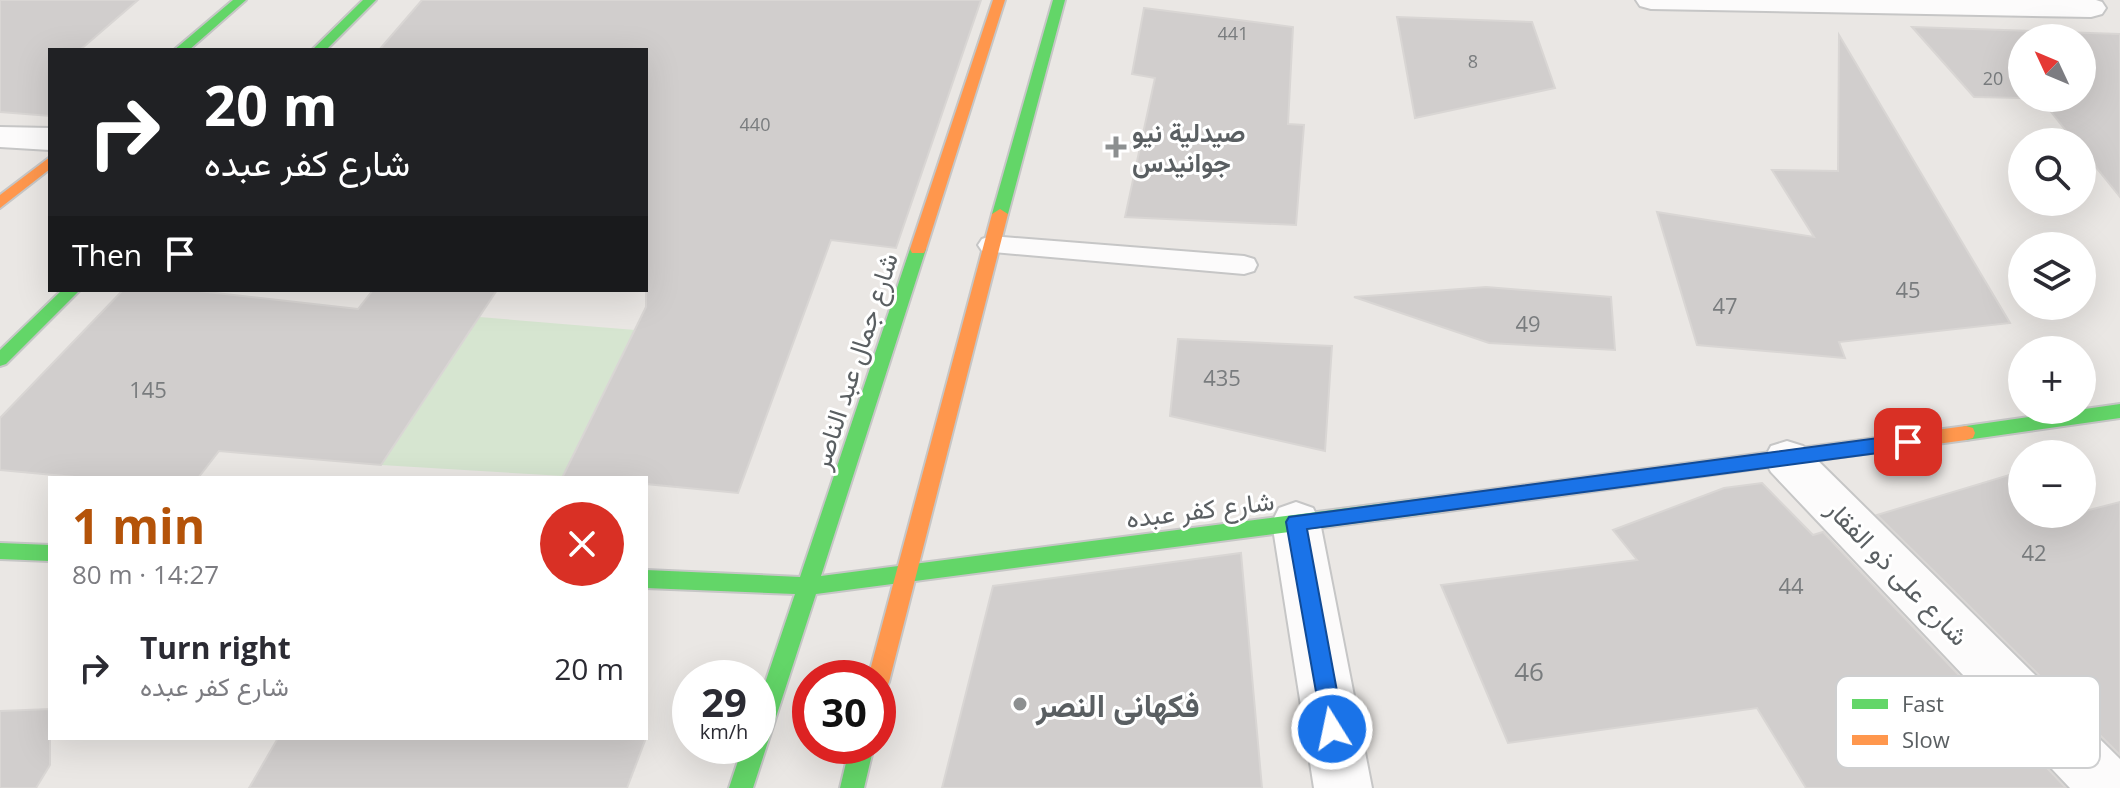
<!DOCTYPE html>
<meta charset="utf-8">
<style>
:root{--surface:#fff;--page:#f7f7f7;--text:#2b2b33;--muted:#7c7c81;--accent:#b45309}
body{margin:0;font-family:"Open Sans",Vazirmatn,sans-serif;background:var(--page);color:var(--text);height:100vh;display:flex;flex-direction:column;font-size:30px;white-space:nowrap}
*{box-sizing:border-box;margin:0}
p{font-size:26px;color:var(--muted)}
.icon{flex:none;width:44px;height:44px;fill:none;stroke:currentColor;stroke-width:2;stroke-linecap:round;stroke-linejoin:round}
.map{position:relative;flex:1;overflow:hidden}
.details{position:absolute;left:48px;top:476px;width:600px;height:264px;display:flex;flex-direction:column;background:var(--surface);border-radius:0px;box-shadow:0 8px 32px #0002}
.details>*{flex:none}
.banner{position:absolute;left:48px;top:48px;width:600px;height:244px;border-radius:0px;box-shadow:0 8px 32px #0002;background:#202124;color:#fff;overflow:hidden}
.needle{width:52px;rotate:314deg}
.controls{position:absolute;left:2008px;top:24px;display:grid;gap:16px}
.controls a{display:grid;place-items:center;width:88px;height:88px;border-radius:50%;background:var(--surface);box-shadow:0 8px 32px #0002;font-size:40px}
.speed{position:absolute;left:672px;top:660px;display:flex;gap:16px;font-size:40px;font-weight:700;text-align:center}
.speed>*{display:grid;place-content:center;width:104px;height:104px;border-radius:50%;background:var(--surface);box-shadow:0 8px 32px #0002;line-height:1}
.speed small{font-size:20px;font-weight:400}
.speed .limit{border:12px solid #d22;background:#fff;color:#111}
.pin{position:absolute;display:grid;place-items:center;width:68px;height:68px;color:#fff;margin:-34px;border-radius:16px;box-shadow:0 4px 12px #0006}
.me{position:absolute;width:88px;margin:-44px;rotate:350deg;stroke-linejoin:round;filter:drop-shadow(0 0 6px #0008)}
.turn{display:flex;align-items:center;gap:28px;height:168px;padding:0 24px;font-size:36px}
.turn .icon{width:104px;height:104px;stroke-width:2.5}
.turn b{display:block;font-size:56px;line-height:68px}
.then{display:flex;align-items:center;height:76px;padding:0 24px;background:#0003;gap:16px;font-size:30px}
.round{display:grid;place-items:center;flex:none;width:84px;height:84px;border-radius:42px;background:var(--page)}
.summary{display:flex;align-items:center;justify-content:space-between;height:136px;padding:0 24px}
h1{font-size:48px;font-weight:700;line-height:60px;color:var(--accent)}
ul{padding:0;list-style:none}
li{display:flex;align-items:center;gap:24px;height:112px;padding:0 24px}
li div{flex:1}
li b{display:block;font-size:30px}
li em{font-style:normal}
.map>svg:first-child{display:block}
</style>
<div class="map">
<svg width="2120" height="788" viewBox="0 0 2120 788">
<rect width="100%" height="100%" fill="#eae7e4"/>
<path fill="#d6e5d0" d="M 479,317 L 635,330 L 563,476 L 381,465 Z"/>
<path fill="#d1cecd" stroke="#d9d6d4" stroke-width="2" d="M 0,0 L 138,0 L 80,50 L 50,50 L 50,116 L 0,112 Z
M 422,0 L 981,0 L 896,248 L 831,240 L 738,493 L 646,484 L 646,478 L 562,478 L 646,307 L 646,50 L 379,50 Z
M 1144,8 L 1293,27 L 1288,124 L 1304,125 L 1296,225 L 1125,217 L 1155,78 L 1132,74 Z
M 1397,17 L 1532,22 L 1555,88 L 1415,118 Z
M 1912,27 L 2120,34 L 2120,197 L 2082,150 L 2082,142 L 2075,142 L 2040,98 L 2035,98 L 2082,98 L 2082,38 L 2022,38 L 2022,98 L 1974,97 Z
M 1839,35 L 2010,323 L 1839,342 L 1845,358 L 1697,345 L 1657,212 L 1814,237 L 1772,170 L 1838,171 Z
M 1486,287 L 1611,297 L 1615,350 L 1489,343 L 1354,297 Z
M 123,290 L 189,290 L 358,309 L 373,290 L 497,290 L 381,465 L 219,451 L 198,478 L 86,478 L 0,470 L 0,418 Z
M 1178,339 L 1332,346 L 1325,451 L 1170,416 Z
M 2009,475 L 2022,486 L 2022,514 L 2053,514 L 2058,518 L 2120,502 L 2120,755 L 1877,515 Z
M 1762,483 L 1813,535 L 1823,532 L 2066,788 L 1806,788 L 1757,708 L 1508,743 L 1441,585 L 1637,560 L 1613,530 L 1724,488 Z
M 1241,553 L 1262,788 L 942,788 L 993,586 Z
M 50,709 L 50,765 L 36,788 L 0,788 L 0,711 Z
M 278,738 L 646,738 L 627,788 L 249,788 Z"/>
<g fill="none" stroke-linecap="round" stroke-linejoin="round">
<defs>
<path id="lane" d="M 991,236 L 1244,256 L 1254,259 L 1257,265 L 1254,271 L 1244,274 L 982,251 L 978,245 L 982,239 Z"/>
<path id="street" d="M 1636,0 L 2096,0 L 2102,2 L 2106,8 L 2102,14 L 2091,17 L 1651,9 L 1640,6 Z
M 0,127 L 50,128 L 50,150 L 0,147 Z
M 1787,441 L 1803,446 L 2120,759 L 2120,788 L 2070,788 L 1771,472 L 1764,459 L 1771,446 Z
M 1296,502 L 1313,508 L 1320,522 L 1372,788 L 1314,788 L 1272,522 L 1279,508 Z"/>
<path id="fast" d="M 233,0 L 246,0 L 189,50 L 174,50 Z
M 363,0 L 376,0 L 326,50 L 312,50 Z
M 1053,0 L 1065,0 L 1008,214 L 1000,219 L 992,214 Z
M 918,244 L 926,249 L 821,576 L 1441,496 L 1448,498 L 1451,504 L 1448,510 L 1441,512 L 816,594 L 753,788 L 729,788 L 743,746 L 758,746 L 758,704 L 795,594 L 646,588 L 646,570 L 800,577 L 910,249 Z
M 62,290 L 80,290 L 6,364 L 0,366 L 0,350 Z
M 2120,404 L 2120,418 L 1966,440 L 1959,438 L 1957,433 L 1959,428 L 1966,426 Z
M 0,543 L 50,545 L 50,561 L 0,559 Z
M 850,746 L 874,746 L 864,788 L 840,788 Z"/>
<path id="slow" d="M 993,0 L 1005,0 L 926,249 L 924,253 L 912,253 L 910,249 Z
M 50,157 L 50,169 L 0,208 L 0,195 Z
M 1000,209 L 1008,214 L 889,682 L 886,689 L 878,692 L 878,678 L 868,678 L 992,214 Z
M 1966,426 L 1973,428 L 1975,433 L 1973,438 L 1966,440 L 1441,512 L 1434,510 L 1431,504 L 1434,498 L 1441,496 Z"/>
</defs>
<use href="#lane" stroke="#c6c6c6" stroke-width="4"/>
<use href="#street" stroke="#c6c6c6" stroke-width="4"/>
<use href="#fast" stroke="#c6c6c6" stroke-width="4"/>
<use href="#slow" stroke="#c6c6c6" stroke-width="4"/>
<use href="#lane" fill="#fcfbfb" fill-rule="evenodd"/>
<use href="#street" fill="#fcfbfb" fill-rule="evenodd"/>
<use href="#fast" fill="#63d668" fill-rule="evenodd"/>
<use href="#slow" fill="#ff974d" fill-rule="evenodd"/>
</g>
<path fill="#1a73e8" stroke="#114b97" stroke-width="2" d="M 1908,434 L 1917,442 L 1908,449 L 1307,529 L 1344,729 L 1341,737 L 1332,740 L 1324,737 L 1286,522 L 1289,517 Z"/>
<g fill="#8c8f90" stroke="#fff" stroke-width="3">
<path d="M1112 135h8v8h8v8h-8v8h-8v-8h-8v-8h8z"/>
<circle cx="1020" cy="704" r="8"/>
</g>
<g text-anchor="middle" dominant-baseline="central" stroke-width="6" stroke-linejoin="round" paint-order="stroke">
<g font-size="18" fill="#797c7e">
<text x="1233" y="33">441</text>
<text x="1473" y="61">8</text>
<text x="1993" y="78">20</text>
<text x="755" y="124">440</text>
</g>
<g font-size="22" fill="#797c7e">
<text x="1908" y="289">45</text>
<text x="1725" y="305">47</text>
<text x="1528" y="323">49</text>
<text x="1222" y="377">435</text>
<text x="148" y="389">145</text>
<text x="2034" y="552">42</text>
<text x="1791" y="585">44</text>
</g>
<g font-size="26" font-weight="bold" fill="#5a5f62" stroke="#fff" text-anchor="start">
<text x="1132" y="132">صيدلية نيو<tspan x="1132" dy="30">جوانيدس</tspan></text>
</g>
<g font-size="26" fill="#5a5f62" stroke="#fff">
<text transform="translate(854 361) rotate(-72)">شارع جمال عبد الناصر</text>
<text transform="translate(1200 509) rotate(-7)">شارع كفر عبده</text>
<text transform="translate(1898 572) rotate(46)">شارع على ذو الفقار</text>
</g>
<g font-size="26" fill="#797c7e">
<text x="1529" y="671">46</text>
</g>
<g font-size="32" font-weight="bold" fill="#5a5f62" stroke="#fff" text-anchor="start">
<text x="1036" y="704">فكهانى النصر</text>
</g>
</g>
<rect x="1836" y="676" width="264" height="92" rx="12" fill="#fff" stroke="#cecfd0" stroke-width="2"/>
<rect x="1852" y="699" width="36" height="10" fill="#63d668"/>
<rect x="1852" y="735" width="36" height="10" fill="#ff974d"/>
<g font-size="22" fill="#5a5f62">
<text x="1902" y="712">Fast</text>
<text x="1902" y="748">Slow</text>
</g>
</svg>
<div class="controls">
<a><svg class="needle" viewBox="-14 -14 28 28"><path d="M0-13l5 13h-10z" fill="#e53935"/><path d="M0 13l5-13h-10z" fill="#7c7c81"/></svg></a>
<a><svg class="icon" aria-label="search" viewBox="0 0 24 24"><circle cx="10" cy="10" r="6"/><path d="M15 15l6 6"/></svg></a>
<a><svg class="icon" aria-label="layers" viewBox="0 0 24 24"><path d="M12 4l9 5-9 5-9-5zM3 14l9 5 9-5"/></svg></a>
<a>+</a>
<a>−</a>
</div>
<div class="speed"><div>29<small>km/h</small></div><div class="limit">30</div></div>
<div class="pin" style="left:1908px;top:442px;background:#d93025"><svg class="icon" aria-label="arrive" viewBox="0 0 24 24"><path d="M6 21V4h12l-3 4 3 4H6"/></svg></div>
<svg class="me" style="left:1332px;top:729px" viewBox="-20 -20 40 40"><circle r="17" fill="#1a73e8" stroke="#fff" stroke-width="3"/><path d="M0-11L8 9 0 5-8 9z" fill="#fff"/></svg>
<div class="banner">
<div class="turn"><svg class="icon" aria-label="right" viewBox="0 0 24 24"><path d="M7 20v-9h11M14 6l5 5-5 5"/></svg><div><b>20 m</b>شارع كفر عبده</div></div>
<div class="then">Then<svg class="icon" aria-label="arrive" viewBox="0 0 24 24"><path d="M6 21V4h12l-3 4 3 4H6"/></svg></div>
</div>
<section class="details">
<div class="summary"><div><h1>1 min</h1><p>80 m · 14:27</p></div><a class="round" style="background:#d93025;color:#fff"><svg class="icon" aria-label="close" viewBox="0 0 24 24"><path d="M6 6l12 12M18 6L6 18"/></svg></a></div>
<ul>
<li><svg class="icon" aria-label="right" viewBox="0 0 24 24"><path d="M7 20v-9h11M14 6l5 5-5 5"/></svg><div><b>Turn right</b><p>شارع كفر عبده</p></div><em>20 m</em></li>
</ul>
</section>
</div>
